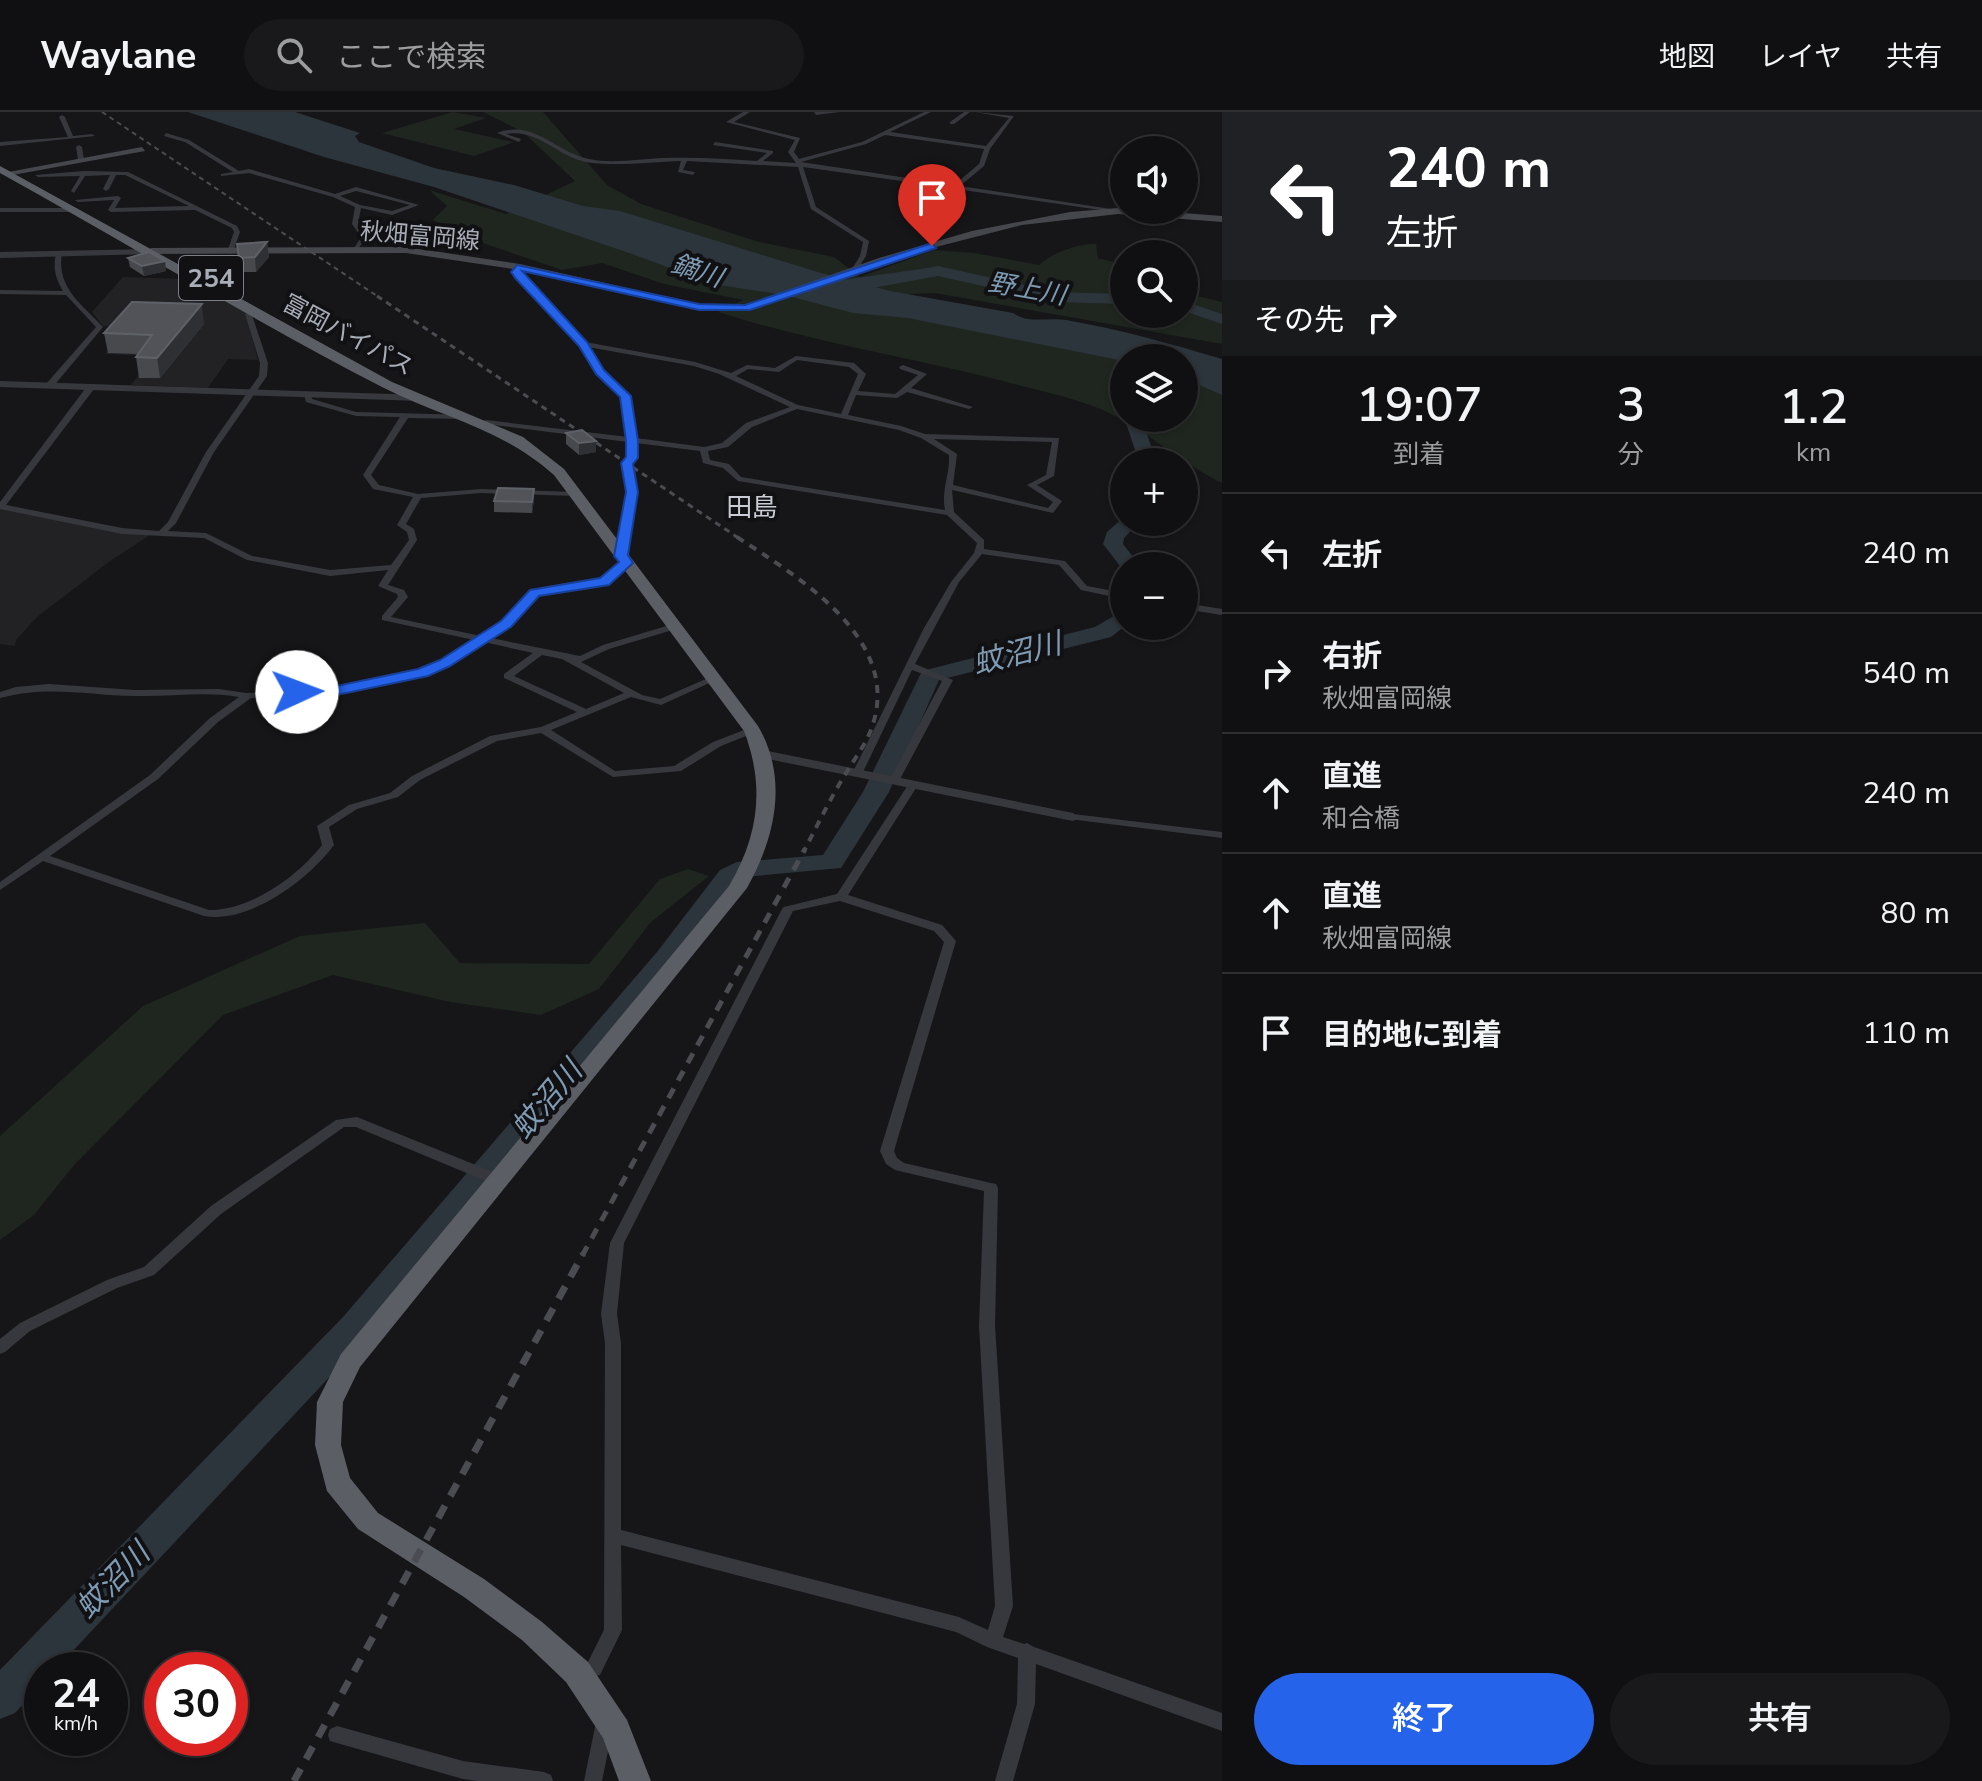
<!DOCTYPE html>
<html lang="ja">
<meta charset="utf-8">
<style>
:root{--surface:#101012;--page:#19191b;--text:#f1f3f6;--muted:#9c9d9f;--line:#303032;--accent:#2563eb}
body{margin:0;font-family:"Nunito Sans","Noto Sans JP",sans-serif;background:var(--page);color:var(--text);height:100vh;display:flex;flex-direction:column;font-size:30px;white-space:nowrap}
*{box-sizing:border-box;margin:0}
p{font-size:26px;color:var(--muted)}
.icon{flex:none;width:44px;height:44px;fill:none;stroke:currentColor;stroke-width:2;stroke-linecap:round;stroke-linejoin:round}
.map{position:relative;flex:1;overflow:hidden}
.details{display:flex;flex-direction:column;background:var(--surface);width:760px}
.details>*{flex:none}
.guide{background:#202124;color:#fff;overflow:hidden}
.controls{position:absolute;left:1110px;top:24px;display:grid;gap:16px}
.controls a{display:grid;place-items:center;width:88px;height:88px;border-radius:50%;background:var(--surface);box-shadow:0 2px 6px #0004,0 0 0 2px var(--line);font-size:40px}
.speed{position:absolute;left:24px;top:1540px;display:flex;gap:16px;font-size:40px;font-weight:700;text-align:center}
.speed>*{display:grid;place-content:center;width:104px;height:104px;border-radius:50%;background:var(--surface);box-shadow:0 2px 6px #0004,0 0 0 2px var(--line);line-height:1}
.speed small{font-size:20px;font-weight:400}
.speed .limit{border:12px solid #d22;background:#fff;color:#111}
.pin{position:absolute;display:grid;place-items:center;width:68px;height:68px;color:#fff;margin:-82px -34px;border-radius:50% 50% 50% 0;rotate:-45deg;box-shadow:0 0 8px #0007}
.pin .icon{rotate:45deg}
.me{position:absolute;width:88px;margin:-44px;rotate:88deg;stroke-linejoin:round;filter:drop-shadow(0 0 6px #0008)}
.turn{display:flex;align-items:center;gap:28px;height:168px;padding:0 32px;font-size:36px}
.turn .icon{width:104px;height:104px;stroke-width:2.5}
.turn b{display:block;font-size:56px;line-height:68px}
.then{display:flex;align-items:center;height:76px;padding:0 32px;background:#0003;gap:16px;font-size:30px}
.eta{display:flex;justify-content:space-evenly;align-items:center;height:136px;text-align:center}
.eta b{font-size:48px;font-weight:600;line-height:56px}
.button{display:flex;gap:16px;margin-top:auto;padding:16px 32px}
.button a{flex:1;height:92px;border-radius:48px;background:var(--accent);color:#fff;font-size:32px;font-weight:600;line-height:92px;text-align:center}
.button a+a{background:var(--page);color:var(--text)}
ul{padding:0;list-style:none}
li{display:flex;align-items:center;gap:24px;height:120px;padding:0 32px;border-top:2px solid var(--line)}
li div{flex:1}
li b{display:block;font-size:30px}
li em{font-style:normal}
header{display:flex;align-items:center;gap:48px;box-sizing:border-box;height:112px;padding:0 40px;background:var(--surface);border-bottom:2px solid var(--line)}
header strong{font-size:38px}
nav{display:flex;gap:44px;margin-inline-start:auto;font-size:28px}
.search{width:560px;height:72px;background:var(--page);display:flex;align-items:center;gap:20px;box-sizing:border-box;padding:0 28px;border-radius:44px;color:var(--muted);font-size:30px}
main{display:flex;flex:1;min-height:0}
.map>svg:first-child{display:block}
</style>
<header>
<strong>Waylane</strong>
<div class="search"><svg class="icon" aria-label="search" viewBox="0 0 24 24"><circle cx="10" cy="10" r="6"/><path d="M15 15l6 6"/></svg>ここで検索</div>
<nav><a>地図</a><a>レイヤ</a><a>共有</a></nav>
</header>
<main>
<div class="map">
<svg width="1222" height="1669" viewBox="0 0 1222 1669">
<rect width="100%" height="100%" fill="#161618"/>
<path fill="#222225" d="M 123,165 L 185,167 L 245,200 L 258,248 L 228,247 L 208,276 L 131,273 L 153,244 L 105,242 L 128,215 L 103,214 L 92,200 Z
M 0,396 L 98,417 L 153,421 L 110,449 L 37,505 L 16,528 L 15,534 L 0,532 Z"/>
<path fill="#1e261f" d="M 453,0 L 486,6 L 454,17 L 514,30 L 474,44 L 382,21 Z
M 483,0 L 543,0 L 607,73 L 641,92 L 759,130 L 834,145 L 860,165 L 934,138 L 974,141 L 1039,153 C 1052,141 1078,131 1096,132 L 1098,146 L 1124,153 L 1124,202 L 1184,202 L 1184,181 L 1222,190 L 1222,232 L 935,181 L 908,182 L 1124,246 L 1124,306 L 1184,306 L 1184,255 L 1222,271 L 1222,371 C 1180,350 1146,318 1103,298 C 1072,285 1036,278 1003,269 C 908,245 811,230 718,200 L 743,188 L 664,172 L 602,151 L 562,158 L 459,123 L 433,108 L 447,94 L 429,78 L 506,102 L 575,69 L 523,20 Z
M 688,757 L 709,764 L 651,810 L 599,877 L 541,903 L 450,890 L 333,863 L 223,903 L 74,1053 L 34,1103 L 0,1128 L 0,1024 L 143,894 L 300,824 L 425,811 L 460,851 L 589,852 L 660,767 Z"/>
<path fill="#2c353c" d="M 188,0 L 295,0 L 360,21 L 355,24 L 359,30 L 434,56 L 514,73 L 583,94 L 620,99 L 821,161 L 890,179 L 1013,201 C 1028,212 1049,205 1066,208 C 1119,217 1171,232 1222,247 L 1222,283 L 1184,266 L 1184,246 L 1124,249 L 908,206 L 853,201 L 644,146 L 434,75 L 324,45 Z"/>
<g fill="none" stroke-linecap="round" stroke-linejoin="round">
<path fill="#2c353c" fill-rule="evenodd" d="M 640,136 L 721,165 L 797,175 L 805,180 L 797,185 L 713,172 L 635,143 L 633,140 Z
M 938,154 L 1055,180 L 1124,182 L 1124,192 L 1055,190 L 938,164 L 878,175 L 828,178 L 820,173 C 825,169 921,158 938,154 Z
M 1184,189 L 1222,202 L 1222,212 L 1184,199 Z
M 1124,305 L 1141,306 L 1157,350 L 1139,350 Z
M 1124,405 L 1124,410 L 1139,410 L 1124,426 L 1123,432 L 1140,454 L 1124,454 L 1124,459 L 1103,432 L 1107,420 Z
M 1124,498 L 1125,514 L 1111,525 L 939,568 L 889,680 L 841,756 L 744,765 L 739,770 L 677,852 L 367,1225 L 55,1558 L 42,1558 L 42,1572 L 15,1601 L 0,1607 L 0,1558 L 343,1205 L 657,840 L 720,758 L 737,750 L 823,743 L 863,680 L 922,559 L 1095,515 Z"/>
<path fill="#37383d" fill-rule="evenodd" d="M 743,0 L 750,0 L 734,10 L 800,26 L 794,40 L 799,47 L 862,30 L 924,0 L 931,0 L 890,20 L 986,34 L 1009,6 L 975,0 L 1014,4 L 990,37 L 984,54 L 960,74 L 1124,99 L 1121,101 L 956,77 L 953,79 L 951,76 L 803,55 L 816,95 L 869,129 L 866,144 L 855,161 L 853,162 L 850,160 L 860,144 L 863,130 L 811,97 L 798,55 L 687,49 L 683,58 L 695,60 L 693,63 L 678,60 L 681,49 C 655,50 618,54 593,51 C 559,48 540,16 506,22 L 521,27 L 519,30 L 497,21 C 535,7 554,40 589,47 C 611,52 641,47 664,46 C 695,45 726,47 757,49 L 767,41 L 713,33 L 715,30 L 773,39 L 773,41 L 763,49 L 796,51 L 788,40 L 795,28 L 726,10 ZM 885,23 L 984,37 L 979,52 L 954,73 L 801,50 L 866,32 Z
M 814,0 L 840,0 L 816,3 Z
M 964,0 L 970,0 L 954,12 L 950,12 L 950,10 Z
M 62,3 L 65,5 L 73,24 L 92,22 L 95,24 L 0,34 L 0,30 L 68,25 L 59,5 Z
M 166,21 L 189,28 L 239,59 L 249,57 L 335,82 L 356,75 L 419,93 L 392,103 L 361,96 L 358,112 L 367,125 L 357,138 L 353,138 L 361,125 L 352,112 L 355,95 L 333,85 L 249,61 L 221,64 L 221,62 L 233,60 L 185,30 L 164,24 ZM 356,79 L 410,93 L 392,99 L 360,93 L 340,84 Z
M 79,33 L 82,35 L 84,48 L 81,50 L 78,48 L 76,35 Z
M 84,59 L 128,60 L 237,114 L 240,120 L 233,140 L 230,142 L 227,140 L 234,120 L 232,116 L 195,98 L 111,100 L 108,98 L 114,88 L 78,90 L 75,88 L 118,84 L 121,86 L 115,96 L 189,94 L 125,63 L 116,63 L 109,77 L 106,79 L 103,77 L 110,63 L 85,64 L 74,81 L 71,79 L 80,64 L 38,65 L 35,63 Z
M 0,96 L 76,96 L 79,98 L 76,100 L 0,100 Z
M 59,139 L 62,141 C 56,176 82,192 103,215 L 52,276 L 46,276 L 46,272 L 96,215 L 66,183 L 0,182 L 0,178 L 63,179 C 55,166 53,156 56,141 Z
M 520,153 L 523,155 L 519,160 L 522,164 L 585,230 L 695,250 L 731,261 L 747,253 L 775,256 L 796,244 L 854,251 L 866,262 L 858,279 L 895,282 L 918,263 L 900,257 L 899,255 L 903,253 L 927,262 L 911,276 L 973,295 L 969,297 L 907,280 L 897,286 L 856,283 L 848,303 L 901,314 L 925,322 L 1059,326 L 1054,364 L 1037,373 L 1062,389 L 1053,401 L 952,378 L 954,400 L 984,428 L 984,437 L 1065,449 L 1087,474 L 1124,481 L 1124,487 L 1081,478 L 1059,453 L 982,442 L 959,470 L 915,552 L 953,568 L 899,669 L 894,672 L 889,669 L 942,569 L 912,558 L 863,660 L 858,663 L 854,662 L 853,660 L 924,516 L 951,470 L 974,441 L 977,431 L 947,403 L 738,369 L 723,356 L 703,351 L 700,339 L 636,331 L 636,346 L 631,351 L 636,380 L 625,444 L 618,446 L 617,444 L 628,380 L 623,351 L 628,345 L 628,330 L 486,312 L 482,310 L 486,308 L 628,325 L 622,285 L 597,262 L 580,233 L 517,166 L 513,160 ZM 588,235 L 694,254 L 719,262 L 790,295 L 746,311 L 722,331 L 704,335 L 636,326 L 630,284 L 603,259 ZM 797,248 L 849,255 L 858,262 L 841,302 L 798,293 L 736,264 L 748,257 L 779,260 ZM 797,297 L 899,318 L 921,326 L 949,343 C 950,363 941,378 945,398 L 741,365 L 729,352 L 710,348 L 708,339 L 728,335 L 752,315 ZM 934,327 L 1052,330 L 1046,363 L 1027,373 L 1053,390 L 1048,396 L 953,373 L 957,342 Z
M 253,197 L 258,198 L 252,203 L 268,251 L 267,264 L 214,340 L 176,411 L 168,419 L 206,421 L 252,444 L 330,458 L 391,453 L 409,428 L 407,420 L 397,413 L 413,385 L 373,377 L 363,363 L 400,305 L 356,304 L 306,290 L 304,283 L 311,281 L 312,287 L 356,300 L 469,303 L 469,307 L 466,307 L 408,306 L 371,363 L 379,373 L 418,382 L 481,377 L 575,380 L 579,382 L 575,384 L 481,381 L 421,386 L 406,412 L 414,417 L 417,428 L 388,473 L 404,478 L 408,485 L 391,505 L 481,524 L 503,510 L 532,479 L 602,468 L 623,449 L 629,449 L 629,453 L 608,472 L 538,483 L 509,514 L 491,526 L 580,544 L 603,533 L 673,512 L 678,515 L 676,517 L 609,537 L 581,550 L 642,583 L 660,587 L 708,566 L 711,565 L 716,568 L 661,593 L 631,585 L 551,618 L 615,659 L 674,654 L 713,630 L 752,615 L 757,618 L 756,620 L 721,634 L 681,659 L 613,665 L 541,621 L 497,629 L 420,668 L 398,685 L 357,697 L 329,715 L 334,733 C 308,768 249,812 204,804 L 43,749 L 0,778 L 0,770 L 150,663 L 210,606 L 239,585 C 205,579 169,585 135,584 C 87,583 47,573 0,586 L 0,580 L 16,575 L 49,572 L 135,578 L 219,577 L 246,581 L 327,577 L 419,559 L 442,549 L 474,528 L 382,508 L 382,504 L 398,485 L 397,482 L 378,474 L 388,458 L 330,464 L 247,448 L 204,426 L 122,422 L 0,397 L 0,390 L 88,273 L 91,273 L 95,275 L 94,277 L 6,393 L 122,416 L 159,419 L 168,410 L 206,340 L 259,264 L 260,251 L 245,202 ZM 484,530 L 533,541 L 504,562 L 504,566 L 577,600 L 541,615 L 490,624 L 412,664 L 390,681 L 349,693 L 317,714 L 322,733 C 297,765 251,798 209,798 L 50,744 L 158,667 L 218,610 L 251,586 L 327,583 L 422,564 L 448,553 ZM 542,543 L 562,547 L 624,581 L 586,597 L 514,564 Z
M 1184,491 L 1222,497 L 1222,503 L 1184,497 Z
M 913,670 L 918,673 L 848,783 L 942,813 L 956,829 L 894,1039 L 897,1046 L 904,1051 L 991,1071 L 996,1072 L 998,1076 L 995,1214 L 1013,1494 L 1003,1525 L 1024,1532 L 1027,1531 L 1034,1535 L 1222,1601 L 1222,1619 L 1036,1552 L 1035,1592 L 1013,1669 L 995,1669 L 1017,1592 L 1018,1546 L 987,1535 L 956,1520 L 621,1433 L 622,1518 L 600,1563 L 578,1568 L 572,1566 L 569,1560 L 572,1554 L 588,1550 L 604,1518 L 605,1231 L 601,1202 L 610,1131 L 782,797 L 784,795 L 837,782 L 908,673 ZM 840,789 L 934,819 L 944,830 L 880,1039 L 886,1052 L 895,1058 L 984,1079 L 979,1214 L 995,1494 L 988,1518 L 959,1505 L 621,1418 L 621,1231 L 617,1202 L 624,1131 L 793,799 Z
M 1073,702 L 1222,720 L 1222,726 L 1069,707 L 1068,705 Z
M 357,1005 L 503,1064 L 505,1068 L 503,1072 L 493,1072 L 356,1015 L 344,1015 L 221,1102 L 154,1163 L 117,1176 L 30,1219 L 5,1240 L 0,1242 L 0,1227 L 20,1211 L 107,1168 L 144,1155 L 211,1094 L 336,1008 Z
M 605,1601 L 612,1604 L 614,1610 L 602,1669 L 584,1669 L 596,1610 L 598,1604 Z
M 337,1614 L 463,1649 L 544,1660 L 551,1663 L 553,1669 L 477,1669 L 463,1667 L 330,1629 L 328,1623 L 330,1617 Z"/>
<path fill="#37383d" fill-rule="evenodd" d="M 154,137 L 155,139 L 151,142 L 0,146 L 0,140 Z
M 0,269 L 421,283 L 426,286 L 421,289 L 0,275 Z
M 763,638 L 1073,701 L 1080,705 L 1073,709 L 758,645 L 756,642 Z"/>
<path fill="#45474d" fill-rule="evenodd" d="M 142,35 L 145,39 L 7,64 L 3,61 Z
M 1118,96 L 1222,104 L 1222,110 L 1118,102 L 1022,113 L 932,136 L 746,199 L 699,198 L 520,158 L 406,141 L 151,142 L 146,139 L 151,136 L 406,135 L 520,152 L 699,192 L 745,193 L 879,146 L 972,119 L 1070,100 Z"/>
<path fill="#5b5e65" fill-rule="evenodd" d="M 0,54 L 392,270 L 523,325 L 564,357 L 758,614 C 789,667 775,726 747,776 L 360,1255 L 343,1290 L 341,1333 L 350,1366 L 378,1401 L 484,1467 L 542,1510 L 588,1550 L 627,1608 L 651,1669 L 619,1669 L 603,1626 L 566,1570 L 522,1528 L 464,1485 L 358,1417 L 327,1379 L 315,1333 L 317,1290 L 341,1242 L 729,774 C 759,723 765,674 744,619 L 554,363 C 501,316 443,306 382,275 C 252,208 128,132 0,61 Z"/>
<path stroke="#4a4c52" stroke-width="2" stroke-dasharray="5 4" stroke-linecap="butt" d="M 102,0 L 380,186"/>
<path stroke="#4a4c52" stroke-width="3" stroke-dasharray="6 5" stroke-linecap="butt" d="M 377,184 L 740,427"/>
<path stroke="#4a4c52" stroke-width="4" stroke-dasharray="8 7" stroke-linecap="butt" d="M 737,425 C 796,464 903,526 872,615 C 866,632 857,643 848,658 C 832,683 818,712 804,739"/>
<path stroke="#4a4c52" stroke-width="5" stroke-dasharray="11 9" stroke-linecap="butt" d="M 582,1144 L 805,737"/>
<path stroke="#4a4c52" stroke-width="7" stroke-dasharray="14 11" stroke-linecap="butt" d="M 294,1669 L 583,1142"/>
</g>
<path fill="#47494d" d="M 267,130 L 269,145 L 256,160 L 241,160 L 237,132 Z
M 128,146 L 165,149 L 166,159 L 144,164 L 130,155 Z
M 204,212 L 160,266 L 139,266 L 136,245 L 138,242 L 108,241 L 104,221 Z
M 566,321 L 596,340 L 579,343 L 566,332 Z
M 534,377 L 534,388 L 532,401 L 494,400 L 494,389 Z"/>
<path fill="#2f3033" d="M 267,130 L 269,145 L 256,160 L 255,145 Z
M 165,149 L 166,159 L 144,164 L 142,154 Z
M 202,192 L 204,212 L 160,266 L 157,246 Z
M 596,329 L 596,340 L 579,343 L 579,331 Z
M 534,377 L 534,388 L 532,401 L 532,390 Z"/>
<path fill="#525359" stroke="#5f6168" stroke-width="2" d="M 267,130 L 255,145 L 239,146 L 237,132 Z
M 149,140 L 165,149 L 142,154 L 128,146 Z
M 132,190 L 202,192 L 157,246 L 136,245 L 152,223 L 104,221 Z
M 582,318 L 596,329 L 579,331 L 566,321 Z
M 498,376 L 534,377 L 532,390 L 494,389 Z"/>
<path fill="#2563eb" stroke="#184099" stroke-width="2" d="M 932,131 L 936,136 L 750,198 L 699,198 L 522,159 L 587,230 L 604,258 L 631,284 L 638,329 L 638,346 L 633,352 L 638,380 L 628,443 L 633,451 L 609,473 L 539,484 L 511,515 L 450,554 L 428,564 L 327,585 L 291,583 L 289,580 L 297,576 L 327,576 L 418,557 L 440,548 L 501,509 L 530,478 L 600,466 L 619,450 L 614,444 L 626,380 L 621,351 L 626,345 L 626,329 L 620,285 L 596,262 L 579,234 L 516,167 L 511,160 L 517,153 L 699,192 L 745,193 Z"/>
<g text-anchor="middle" dominant-baseline="central" stroke-width="8" stroke-linejoin="round" paint-order="stroke">
<g font-size="24" fill="#a8adb8" stroke="#111113">
<text transform="translate(420 124) rotate(5)">秋畑富岡線</text>
<text transform="translate(348 223) rotate(28)">富岡バイパス</text>
</g>
<g font-size="26" font-style="italic" fill="#7f9bb3" stroke="#111113">
<text transform="translate(697 159) rotate(18)">鏑川</text>
<text transform="translate(1027 177) rotate(10)">野上川</text>
</g>
<rect fill="#111113" stroke="#7b7e86" stroke-width="2" x="179" y="144" width="64" height="44" rx="6"/>
<g font-size="26" font-weight="bold" fill="#a8adb8">
<text x="211" y="166">254</text>
</g>
<g font-size="26" fill="#c9ccd4" stroke="#111113">
<text x="752" y="395">田島</text>
</g>
<g font-size="30" font-style="italic" fill="#7f9bb3" stroke="#111113">
<text transform="translate(1017 542) rotate(-14)">蚊沼川</text>
<text transform="translate(547 988) rotate(-50)">蚊沼川</text>
<text transform="translate(113 1469) rotate(-46)">蚊沼川</text>
</g>
</g>
</svg>
<div class="controls">
<a><svg class="icon" aria-label="sound" viewBox="0 0 24 24"><path d="M4 9h4l5-4v14l-5-4H4zM17 9q2 3 0 6"/></svg></a>
<a><svg class="icon" aria-label="search" viewBox="0 0 24 24"><circle cx="10" cy="10" r="6"/><path d="M15 15l6 6"/></svg></a>
<a><svg class="icon" aria-label="layers" viewBox="0 0 24 24"><path d="M12 4l9 5-9 5-9-5zM3 14l9 5 9-5"/></svg></a>
<a>+</a>
<a>−</a>
</div>
<div class="speed"><div>24<small>km/h</small></div><div class="limit">30</div></div>
<div class="pin" style="left:932px;top:134px;background:#d93025"><svg class="icon" aria-label="arrive" viewBox="0 0 24 24"><path d="M6 21V4h12l-3 4 3 4H6"/></svg></div>
<svg class="me" style="left:297px;top:580px" viewBox="-20 -20 40 40"><circle r="19" fill="#fff"/><path d="M0-13L10 11 0 6-10 11z" fill="#2563eb"/></svg>
</div>
<section class="details">
<div class="guide">
<div class="turn"><svg class="icon" aria-label="left" viewBox="0 0 24 24"><path d="M17 20v-9H6M10 6l-5 5 5 5"/></svg><div><b>240 m</b>左折</div></div>
<div class="then">その先<svg class="icon" aria-label="right" viewBox="0 0 24 24"><path d="M7 20v-9h11M14 6l5 5-5 5"/></svg></div>
</div>
<div class="eta">
<div><b>19:07</b><p>到着</p></div>
<div><b>3</b><p>分</p></div>
<div><b>1.2</b><p>km</p></div>
</div>
<ul>
<li><svg class="icon" aria-label="left" viewBox="0 0 24 24"><path d="M17 20v-9H6M10 6l-5 5 5 5"/></svg><div><b>左折</b></div><em>240 m</em></li>
<li><svg class="icon" aria-label="right" viewBox="0 0 24 24"><path d="M7 20v-9h11M14 6l5 5-5 5"/></svg><div><b>右折</b><p>秋畑富岡線</p></div><em>540 m</em></li>
<li><svg class="icon" aria-label="ahead" viewBox="0 0 24 24"><path d="M12 20V5M6 11l6-6 6 6"/></svg><div><b>直進</b><p>和合橋</p></div><em>240 m</em></li>
<li><svg class="icon" aria-label="ahead" viewBox="0 0 24 24"><path d="M12 20V5M6 11l6-6 6 6"/></svg><div><b>直進</b><p>秋畑富岡線</p></div><em>80 m</em></li>
<li><svg class="icon" aria-label="arrive" viewBox="0 0 24 24"><path d="M6 21V4h12l-3 4 3 4H6"/></svg><div><b>目的地に到着</b></div><em>110 m</em></li>
</ul>
<div class="button"><a>終了</a><a>共有</a></div>
</section>
</main>
